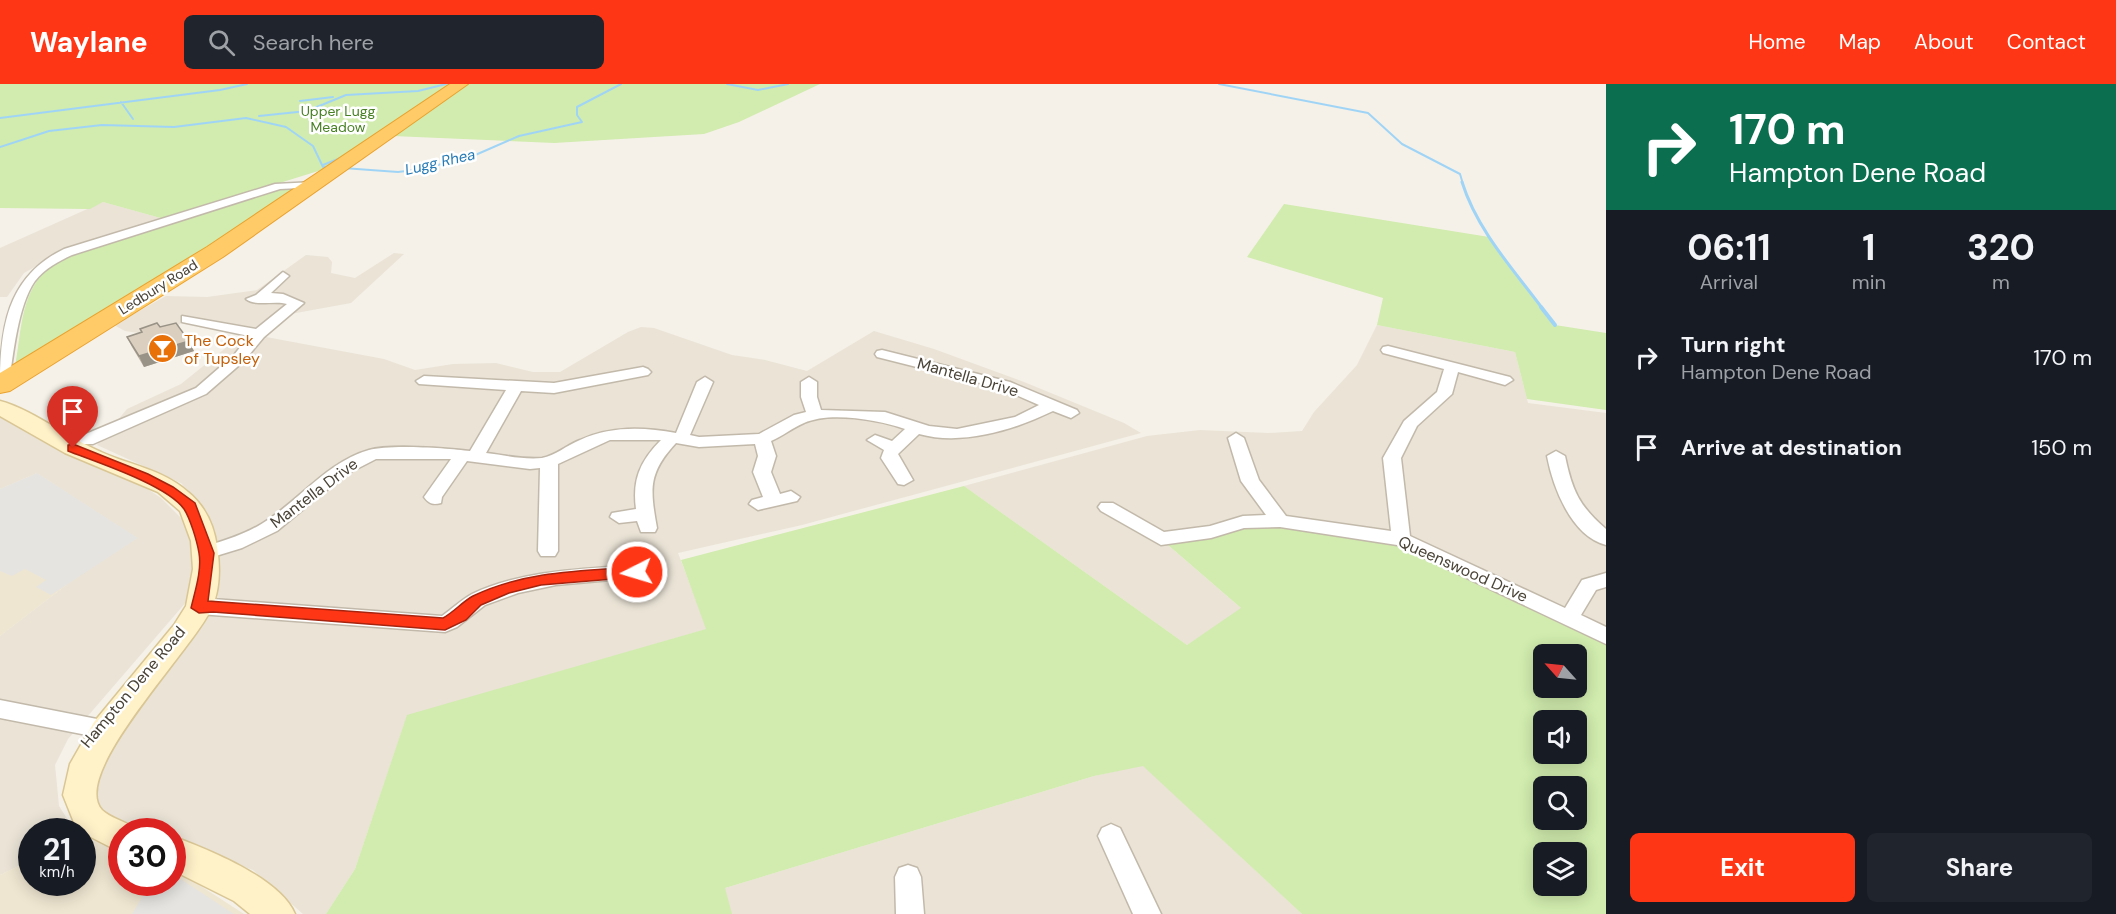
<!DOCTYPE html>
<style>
:root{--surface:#171b24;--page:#20242c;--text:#f1f3f6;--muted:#9ea1a6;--accent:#ff3615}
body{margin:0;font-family:"DM Sans",sans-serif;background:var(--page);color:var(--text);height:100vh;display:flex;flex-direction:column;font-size:22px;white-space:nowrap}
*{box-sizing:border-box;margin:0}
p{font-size:20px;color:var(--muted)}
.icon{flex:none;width:33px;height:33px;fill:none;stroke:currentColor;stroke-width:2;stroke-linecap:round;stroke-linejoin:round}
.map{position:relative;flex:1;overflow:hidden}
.drawer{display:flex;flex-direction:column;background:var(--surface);width:510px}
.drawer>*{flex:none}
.top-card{background:#0b6e4f;color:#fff;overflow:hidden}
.needle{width:39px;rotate:297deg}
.controls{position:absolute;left:1533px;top:560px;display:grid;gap:12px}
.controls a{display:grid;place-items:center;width:54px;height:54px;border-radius:9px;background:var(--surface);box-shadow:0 3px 15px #0003;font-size:30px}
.speed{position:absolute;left:18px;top:734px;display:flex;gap:12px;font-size:30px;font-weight:700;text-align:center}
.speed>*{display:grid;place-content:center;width:78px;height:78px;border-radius:50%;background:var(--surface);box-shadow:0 3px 15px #0003;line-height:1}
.speed small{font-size:15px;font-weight:400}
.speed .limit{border:9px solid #d22;background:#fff;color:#111}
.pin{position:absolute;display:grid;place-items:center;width:51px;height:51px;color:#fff;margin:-62px -26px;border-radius:50% 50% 50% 0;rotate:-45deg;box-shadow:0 0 6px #0007}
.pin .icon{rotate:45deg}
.me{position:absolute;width:66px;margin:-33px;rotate:265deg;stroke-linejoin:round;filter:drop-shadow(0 0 4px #0008)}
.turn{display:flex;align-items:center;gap:21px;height:126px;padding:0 24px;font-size:27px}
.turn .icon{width:78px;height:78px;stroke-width:2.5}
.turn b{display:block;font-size:42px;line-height:51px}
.eta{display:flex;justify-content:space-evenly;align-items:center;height:102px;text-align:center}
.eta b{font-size:36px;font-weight:700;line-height:42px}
.action{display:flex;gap:12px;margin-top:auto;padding:12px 24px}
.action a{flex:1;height:69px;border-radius:9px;background:var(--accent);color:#fff;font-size:24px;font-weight:700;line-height:69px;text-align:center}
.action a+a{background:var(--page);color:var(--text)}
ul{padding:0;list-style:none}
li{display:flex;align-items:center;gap:18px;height:90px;padding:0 24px}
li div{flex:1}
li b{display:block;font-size:22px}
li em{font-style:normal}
header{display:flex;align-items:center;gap:36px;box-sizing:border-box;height:84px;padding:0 30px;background:var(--accent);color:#fff}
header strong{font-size:28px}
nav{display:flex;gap:33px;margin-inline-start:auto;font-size:21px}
.search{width:420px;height:54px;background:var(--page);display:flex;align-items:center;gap:15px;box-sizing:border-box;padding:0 21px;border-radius:9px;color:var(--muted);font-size:22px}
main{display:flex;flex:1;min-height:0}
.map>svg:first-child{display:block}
</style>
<header>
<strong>Waylane</strong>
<div class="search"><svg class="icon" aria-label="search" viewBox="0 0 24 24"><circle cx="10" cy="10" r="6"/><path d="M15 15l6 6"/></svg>Search here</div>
<nav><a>Home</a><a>Map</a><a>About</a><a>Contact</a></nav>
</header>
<main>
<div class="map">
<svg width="1606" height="830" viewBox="0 0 1606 830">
<rect width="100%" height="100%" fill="#f5f1e8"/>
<path fill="#eae3d6" d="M 103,118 L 164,135 L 65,166 L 24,189 L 7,213 L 0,213 L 0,164 Z
M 394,169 L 404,170 L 351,219 L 274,233 L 245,249 L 384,275 L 415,286 L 453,280 L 496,279 L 533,288 L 560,288 L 628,248 L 641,243 L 654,244 L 732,271 L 765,276 L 807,287 L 874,247 L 934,265 L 1024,298 L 1124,339 L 1141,349 L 802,441 L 678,469 L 707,545 L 407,632 L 355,785 L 326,830 L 303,830 L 253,786 L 173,757 L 172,747 L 146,747 L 100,730 L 90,716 L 98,666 L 221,518 L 215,507 L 210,460 L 201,421 L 181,399 L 97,361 L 127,325 L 181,300 L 243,250 L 184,237 L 172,246 L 152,251 L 125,247 L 114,241 L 166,212 L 207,213 L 257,206 L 306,171 L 328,173 L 332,178 L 331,189 L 355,194 Z
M 1377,241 L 1515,268 L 1528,319 L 1606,329 L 1606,552 L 1162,456 L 1242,525 L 1187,561 L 964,402 L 1147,352 L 1200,346 L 1268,349 L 1302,347 L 1314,328 L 1357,281 Z
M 0,333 L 57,364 L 134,396 L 161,414 L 185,438 L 198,467 L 187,517 L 68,655 L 55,681 L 59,722 L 75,747 L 32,747 L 31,776 L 0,791 L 0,552 L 78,492 L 137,454 L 37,389 L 0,405 Z
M 1143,681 L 1302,830 L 660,830 L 725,804 L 1094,692 Z"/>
<path fill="#efe6d1" d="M 37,389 L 138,454 L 78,492 L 0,552 L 0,405 Z
M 83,754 L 121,764 L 122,798 L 172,798 L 173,784 L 244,830 L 0,830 L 0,791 L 31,776 L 32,798 L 82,798 Z"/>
<path fill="#d1ecae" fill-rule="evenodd" d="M 0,0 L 454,0 L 331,83 L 164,135 L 103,118 L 90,125 L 0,124 Z
M 467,0 L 820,0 L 739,38 L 704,50 L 554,59 L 393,52 Z
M 304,103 L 14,288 C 23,244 18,207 56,176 L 281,104 Z
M 1284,120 L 1489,153 L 1555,241 L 1606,249 L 1606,326 L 1527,315 L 1515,268 L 1377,241 L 1383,214 L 1247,173 Z
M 964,402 L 1187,561 L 1241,524 L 1161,455 L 1243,438 L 1401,455 L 1606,552 L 1606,830 L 1302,830 L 1143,682 L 1094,692 L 725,804 L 732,830 L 326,830 L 355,785 L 407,631 L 706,545 L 681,476 ZM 1544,570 L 1576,570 L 1576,603 L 1544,603 ZM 1544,636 L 1576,636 L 1576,669 L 1544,669 ZM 1544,702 L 1576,702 L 1576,735 L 1544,735 ZM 1544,768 L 1576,768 L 1576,801 L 1544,801 Z"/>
<path fill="#e6e4e0" d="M 37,389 L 138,454 L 51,511 L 36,503 L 46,496 L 25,485 L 12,492 L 0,487 L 0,405 Z
M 173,790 L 234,830 L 132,830 L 151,798 L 172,798 Z"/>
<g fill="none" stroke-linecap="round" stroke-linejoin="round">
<path stroke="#a0d4f6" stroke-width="2" d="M 727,0 L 758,6 L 788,0
M 1219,0 L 1368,29 L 1402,60 L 1460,90 L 1463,100
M 300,17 L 333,13
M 121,18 L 133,35
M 259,32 L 307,27 L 346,11 L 418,7 L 446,0
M 0,34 L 220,6 L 247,0
M 0,63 L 49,47 L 102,41 L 174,43 L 246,34 L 286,43 L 313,62 L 323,83 L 331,83
M 323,81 L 343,73
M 343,84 L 398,88 L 422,85 L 473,72 L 519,52 L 582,38 L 577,31 L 577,23 L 621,0"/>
<path stroke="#a0d4f6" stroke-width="3" d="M 1462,98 C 1477,146 1513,185 1542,224"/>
<path stroke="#a0d4f6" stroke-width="4" d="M 1541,223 L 1555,241"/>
<defs>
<path id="street" d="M 314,98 L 319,101 L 318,103 L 280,105 L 72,171 C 59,177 44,185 35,197 C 18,221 13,271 9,300 L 0,304 C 0,246 6,193 64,165 L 275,100 Z
M 283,188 L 289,192 L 271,209 L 283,210 L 304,219 L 264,253 L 244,277 L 206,310 L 93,360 L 81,360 L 79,356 L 81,352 L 196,304 L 234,271 L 249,252 L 182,238 L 182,232 L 256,245 L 287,220 C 275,216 256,223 246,215 L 256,211 Z
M 1388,262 L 1510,293 L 1513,296 L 1505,301 L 1458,288 L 1452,310 L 1417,342 L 1401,374 L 1410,452 L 1565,524 L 1582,496 L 1606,489 L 1606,503 L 1596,506 L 1581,531 L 1606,543 L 1606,560 L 1397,461 L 1280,443 L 1244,444 L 1211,454 L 1161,461 L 1101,427 L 1098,423 L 1101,419 L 1113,419 L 1164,448 L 1210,442 L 1243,432 L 1266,431 L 1241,397 L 1228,354 L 1236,349 L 1244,354 L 1259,396 L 1286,432 L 1391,447 L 1383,374 L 1404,337 L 1437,308 L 1444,285 L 1383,269 L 1381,266 L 1383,263 Z
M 882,266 L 1010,298 L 1077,326 L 1079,329 L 1071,334 L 1053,327 C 1014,346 962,362 919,350 L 898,370 L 913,396 L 904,401 L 898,400 L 881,374 L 884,366 L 867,356 L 875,351 L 892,357 L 905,345 C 879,336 830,327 804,339 C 792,344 783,352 771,357 L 776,372 L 771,388 L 780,410 L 791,407 L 800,413 L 797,417 L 758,426 L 749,420 L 752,416 L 763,413 L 753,388 L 758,372 L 755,360 L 699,363 L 676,359 C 648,389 650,405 657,444 L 655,448 L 641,448 L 637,437 L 619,439 L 610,433 L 612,429 L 636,425 C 632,396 640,377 661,356 L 610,356 L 558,380 L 558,467 L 555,472 L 541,472 L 538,467 L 540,384 L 530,385 L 467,377 L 442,413 L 441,419 C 433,421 429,420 424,413 L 451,375 L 376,375 L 345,391 L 277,447 L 242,464 L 206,475 L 199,474 L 196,469 L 199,464 C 221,458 244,451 263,439 C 300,416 327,378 369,366 C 389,360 448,364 470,367 L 506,306 L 419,300 L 416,297 L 424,292 L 554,299 L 643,283 L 648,285 L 651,288 L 648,291 L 554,309 L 521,307 L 486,369 C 504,371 524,376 542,374 C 555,372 567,361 580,356 C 611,342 643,343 676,349 L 697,298 L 705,293 L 713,298 L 690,351 L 699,353 L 759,350 L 794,331 L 806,328 L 801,313 L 801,298 L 809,293 L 817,298 L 817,313 L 821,326 L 885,328 L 929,342 L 957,345 L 1015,333 L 1039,321 L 1000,304 L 877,273 L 875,270 L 877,267 Z
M 1556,367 L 1565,372 C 1572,406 1579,422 1606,445 L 1606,461 C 1571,452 1553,403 1547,372 Z
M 637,481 L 644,483 L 647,488 L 644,493 L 556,501 L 518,509 L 485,521 L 457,543 L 445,548 L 199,530 L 192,528 L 189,523 L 192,518 L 213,515 L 442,532 C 452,525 461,516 472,510 C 523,486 582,485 637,481 Z
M 0,616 L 97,635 L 105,637 L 109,644 L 105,651 L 97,653 L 0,634 Z
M 1111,740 L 1120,744 L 1161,830 L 1133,830 L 1098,752 L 1102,744 Z
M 908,781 L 917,784 L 921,793 L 924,830 L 896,830 L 895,793 L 899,784 Z"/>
<path id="secondary" d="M 0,317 C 29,324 70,355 101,368 C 130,381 164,386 188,408 C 205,422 214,441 217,463 C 220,482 220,503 213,521 C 198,561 68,689 102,726 C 109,733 125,738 134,743 L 136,747 L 122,747 L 122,769 L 77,746 L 63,711 L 70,680 L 94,638 L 174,541 L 186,522 L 193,485 L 191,457 L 180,427 L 158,408 L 65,369 L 0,332 Z
M 172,752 C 209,766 280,794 295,830 L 250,830 L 234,817 L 172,786 Z"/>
<path id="highway" d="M 450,0 L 468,0 L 223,173 L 10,307 L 0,309 L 0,289 L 207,163 Z"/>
</defs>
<use href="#street" stroke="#c2b9aa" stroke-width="3"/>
<use href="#secondary" stroke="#d9c694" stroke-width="3"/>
<use href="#highway" stroke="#eaa22e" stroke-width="2"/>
<use href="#street" fill="#fff" fill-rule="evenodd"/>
<use href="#secondary" fill="#fff1c8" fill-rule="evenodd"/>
<use href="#highway" fill="#ffcb69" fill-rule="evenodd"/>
</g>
<path fill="#bcb3a4" d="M 160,243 L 194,267 L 144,283 L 132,263 L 127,253 L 142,248 L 140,245 Z"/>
<path fill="#999286" d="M 189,257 L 194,267 L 144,283 L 139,272 Z"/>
<path fill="#dbd0bf" stroke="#999286" stroke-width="1.5" d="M 157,239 L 160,243 L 176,239 L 189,257 L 139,272 L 127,253 L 142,248 L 140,245 Z"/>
<path fill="#ff3615" stroke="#a6230e" stroke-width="1.5" d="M 73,360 L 148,390 L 173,403 L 195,419 L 214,469 L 208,517 L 443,534 C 454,528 462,518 473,512 C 524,487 582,487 637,483 L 645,488 L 637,493 L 541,501 L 509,509 L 481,521 L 466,536 L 445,546 L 213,528 L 199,529 L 191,524 C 195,507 202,486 199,469 C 197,457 190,434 184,425 C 167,401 96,378 68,367 L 68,361 Z"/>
<defs>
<symbol id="bar-disc" viewBox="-11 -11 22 22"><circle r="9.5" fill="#e8710a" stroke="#fff"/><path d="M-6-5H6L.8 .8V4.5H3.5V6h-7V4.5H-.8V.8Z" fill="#fff"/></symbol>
</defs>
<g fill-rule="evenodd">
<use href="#bar-disc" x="146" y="248" width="33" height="33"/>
</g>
<g text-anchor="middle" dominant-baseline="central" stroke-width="5" stroke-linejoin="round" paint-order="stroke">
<g font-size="14" fill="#488024" stroke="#fff">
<text x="338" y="27">Upper Lugg<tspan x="338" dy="16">Meadow</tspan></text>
</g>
<g font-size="14" fill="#494236" stroke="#fff">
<text transform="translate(158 203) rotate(-32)">Ledbury Road</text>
</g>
<g font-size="15" font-style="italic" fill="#257ab5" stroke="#fff">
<text transform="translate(440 78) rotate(-13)">Lugg Rhea</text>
</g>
<g font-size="16" fill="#c56008" stroke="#fff" text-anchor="start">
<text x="184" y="256">The Cock<tspan x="184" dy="18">of Tupsley</tspan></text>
</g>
<g font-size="16" fill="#494236" stroke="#fff">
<text transform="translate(968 293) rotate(16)">Mantella Drive</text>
<text transform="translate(314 409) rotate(-37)">Mantella Drive</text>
<text transform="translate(1463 485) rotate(24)">Queenswood Drive</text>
<text transform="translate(133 603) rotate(-50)">Hampton Dene Road</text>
</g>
</g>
</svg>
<div class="controls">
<a><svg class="needle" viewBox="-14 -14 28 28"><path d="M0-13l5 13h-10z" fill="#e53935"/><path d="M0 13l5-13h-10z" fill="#9ea1a6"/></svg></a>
<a><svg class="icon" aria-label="sound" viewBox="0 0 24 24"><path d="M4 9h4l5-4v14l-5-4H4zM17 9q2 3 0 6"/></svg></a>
<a><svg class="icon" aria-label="search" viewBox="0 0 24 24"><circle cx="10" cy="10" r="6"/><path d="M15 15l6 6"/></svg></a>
<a><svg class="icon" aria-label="layers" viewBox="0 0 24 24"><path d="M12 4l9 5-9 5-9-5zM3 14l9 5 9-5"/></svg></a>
</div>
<div class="speed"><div>21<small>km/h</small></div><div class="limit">30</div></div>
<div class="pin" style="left:73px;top:364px;background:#d93025"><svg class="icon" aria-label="arrive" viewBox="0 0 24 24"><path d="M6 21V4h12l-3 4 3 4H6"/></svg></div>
<svg class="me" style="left:637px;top:488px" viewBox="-20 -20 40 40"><circle r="17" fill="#ff3615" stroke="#fff" stroke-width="3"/><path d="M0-11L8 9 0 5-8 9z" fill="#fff"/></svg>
</div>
<section class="drawer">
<div class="top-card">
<div class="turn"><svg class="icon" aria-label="right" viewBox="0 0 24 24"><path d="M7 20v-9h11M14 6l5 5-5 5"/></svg><div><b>170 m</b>Hampton Dene Road</div></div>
</div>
<div class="eta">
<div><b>06:11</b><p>Arrival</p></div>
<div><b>1</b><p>min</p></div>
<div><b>320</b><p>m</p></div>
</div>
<ul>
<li><svg class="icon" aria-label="right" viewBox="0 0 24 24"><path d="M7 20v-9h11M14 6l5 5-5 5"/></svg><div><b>Turn right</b><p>Hampton Dene Road</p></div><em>170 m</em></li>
<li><svg class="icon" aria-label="arrive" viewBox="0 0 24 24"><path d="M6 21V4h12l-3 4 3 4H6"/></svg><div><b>Arrive at destination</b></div><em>150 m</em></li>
</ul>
<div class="action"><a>Exit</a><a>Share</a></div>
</section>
</main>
